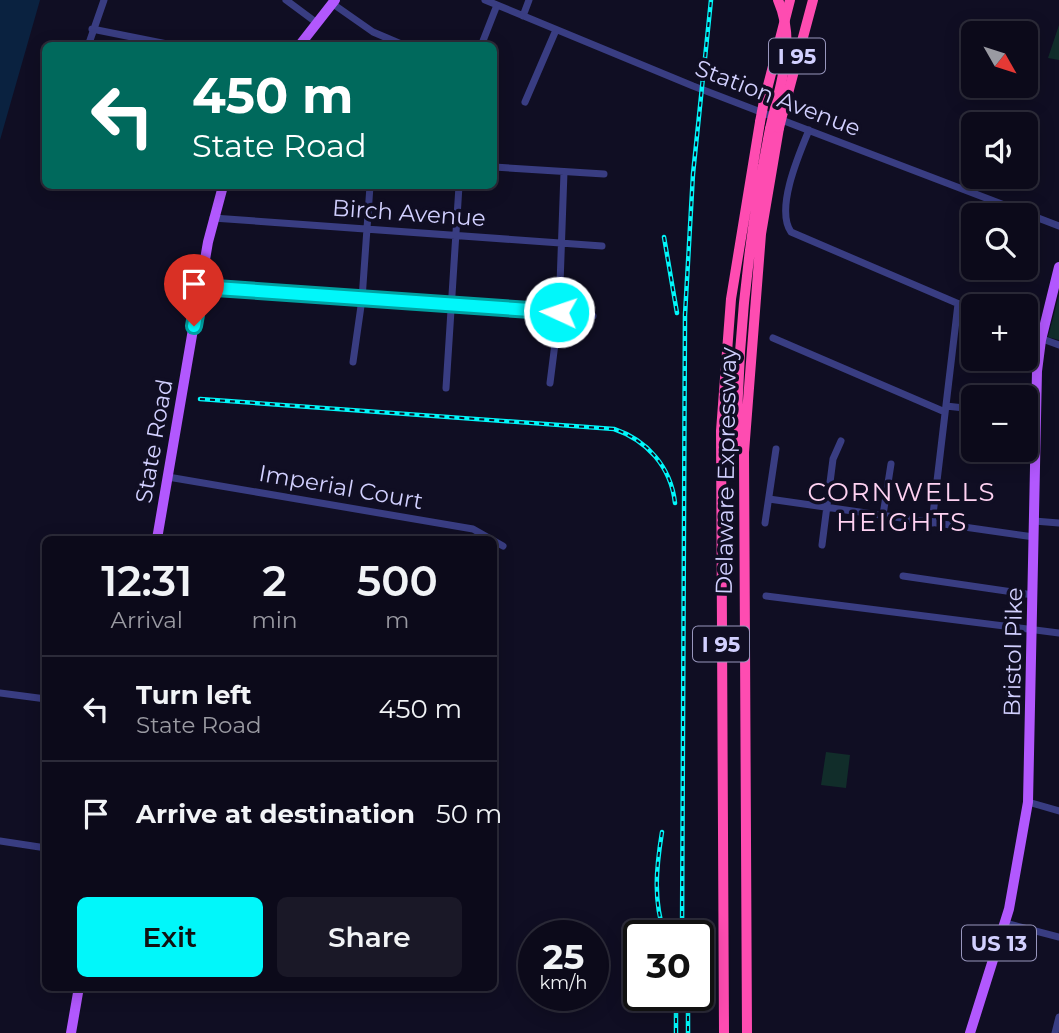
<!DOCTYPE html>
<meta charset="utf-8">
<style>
:root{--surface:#0c0a1a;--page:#1a1827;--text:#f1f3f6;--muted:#9a9aa2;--line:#2c2b39;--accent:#01f7fa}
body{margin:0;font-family:Montserrat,sans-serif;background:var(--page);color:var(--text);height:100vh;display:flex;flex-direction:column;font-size:26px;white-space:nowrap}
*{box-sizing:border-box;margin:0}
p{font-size:23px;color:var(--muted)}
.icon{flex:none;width:38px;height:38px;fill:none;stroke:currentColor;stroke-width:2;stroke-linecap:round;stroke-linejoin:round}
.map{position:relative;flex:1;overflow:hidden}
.sheet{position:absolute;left:42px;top:536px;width:455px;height:455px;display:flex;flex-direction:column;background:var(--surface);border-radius:10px;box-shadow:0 4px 18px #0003,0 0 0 2px var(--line)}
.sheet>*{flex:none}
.banner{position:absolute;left:42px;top:42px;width:455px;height:147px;border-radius:10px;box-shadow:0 4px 18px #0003,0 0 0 2px var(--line);background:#00695c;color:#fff;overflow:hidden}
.needle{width:46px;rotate:129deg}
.controls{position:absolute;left:961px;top:21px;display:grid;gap:14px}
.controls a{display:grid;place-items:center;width:77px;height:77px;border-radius:10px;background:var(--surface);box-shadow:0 4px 18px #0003,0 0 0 2px var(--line);font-size:35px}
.speed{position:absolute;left:518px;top:920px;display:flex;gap:14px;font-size:35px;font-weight:700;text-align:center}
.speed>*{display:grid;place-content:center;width:91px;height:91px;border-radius:50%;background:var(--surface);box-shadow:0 4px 18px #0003,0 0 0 2px var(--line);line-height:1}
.speed small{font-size:18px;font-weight:400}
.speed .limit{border:4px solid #111;border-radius:10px;background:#fff;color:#111}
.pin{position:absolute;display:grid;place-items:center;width:60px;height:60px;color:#fff;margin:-72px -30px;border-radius:50% 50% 50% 0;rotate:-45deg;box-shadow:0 0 7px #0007}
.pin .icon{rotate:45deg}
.me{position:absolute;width:77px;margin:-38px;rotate:273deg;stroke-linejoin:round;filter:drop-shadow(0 0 5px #0008)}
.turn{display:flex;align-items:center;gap:24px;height:147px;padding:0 35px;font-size:32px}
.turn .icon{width:91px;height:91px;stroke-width:2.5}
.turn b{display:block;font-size:49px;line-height:60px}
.eta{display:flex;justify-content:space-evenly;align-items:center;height:119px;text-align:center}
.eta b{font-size:42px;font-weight:600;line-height:49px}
.action{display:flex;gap:14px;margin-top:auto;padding:14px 35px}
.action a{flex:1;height:80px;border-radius:10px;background:var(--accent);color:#111;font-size:28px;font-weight:600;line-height:80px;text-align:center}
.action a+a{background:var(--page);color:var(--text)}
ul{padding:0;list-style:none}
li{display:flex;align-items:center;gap:21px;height:105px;padding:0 35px;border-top:2px solid var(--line)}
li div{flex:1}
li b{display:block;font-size:26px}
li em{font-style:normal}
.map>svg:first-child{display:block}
</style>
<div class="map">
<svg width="1059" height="1033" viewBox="0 0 1059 1033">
<rect width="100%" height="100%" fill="#100e23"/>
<path fill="#112d2a" d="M 1059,25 L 1059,60 L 1048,58 Z
M 1059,295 L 1059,340 L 1048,337 Z
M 826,752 L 850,755 L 846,788 L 821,785 Z"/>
<path fill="#0a2240" d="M 0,0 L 40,0 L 0,140 Z"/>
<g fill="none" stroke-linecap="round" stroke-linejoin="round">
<path stroke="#393d82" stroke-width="7" d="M 286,0 L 317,23
M 485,0 L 693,86 L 1059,226
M 333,4 L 373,32 L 406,46
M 523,16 L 529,0
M 92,29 L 177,46
M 88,46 L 104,0
M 481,46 L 497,5
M 525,102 L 556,30
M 809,130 C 799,154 775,209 791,232 L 973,310
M 494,167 L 604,174
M 213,218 L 602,246
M 201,287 L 593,316
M 1026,333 L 1059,345
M 773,338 L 945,412
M 353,362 L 362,299 L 370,186
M 550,383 L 559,312 L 564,172
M 446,388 L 459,186
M 946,406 L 973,409
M 168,477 L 473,529 L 503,546
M 769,499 L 1034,537
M 883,515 L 891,464
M 1034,521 L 1059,523
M 765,523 L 776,449
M 932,523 L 958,304
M 822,545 L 833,459 L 841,441
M 903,576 L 1033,595
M 766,596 L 1059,633
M 0,693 L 46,699
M 1028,802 L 1059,811
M 0,841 L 46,848
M 1005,923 L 1059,937
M 1055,1033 L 1059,1017"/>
<path stroke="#b258fe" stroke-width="10" d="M 299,46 L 335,0
M 157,539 L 208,242 L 223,186
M 71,1033 L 79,987
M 970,1033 L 1009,909 L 1028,802 L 1037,371 L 1041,340 L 1059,267"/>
<path stroke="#fe4cb1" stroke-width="10" d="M 764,101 L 790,0
M 783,112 L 813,0
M 737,445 C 737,338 749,234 770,129
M 724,1033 L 721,431 L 731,299 L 760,122
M 747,1033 L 744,452 L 761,234 L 779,128"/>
<defs>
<path id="rail" d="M 664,237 L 677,313
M 200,399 L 614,429 C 647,440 671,467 675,503
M 662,832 C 656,869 653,900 665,936
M 682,936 L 685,315 L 693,174 L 711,0
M 688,996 L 688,1033
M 676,1033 L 676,996"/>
</defs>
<use href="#rail" stroke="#01f7fa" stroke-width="4.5"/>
<use href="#rail" stroke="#100e23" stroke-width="2" stroke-dasharray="5" stroke-linecap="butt"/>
<path stroke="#fe4cb1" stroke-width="10" d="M 760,122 L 764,101
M 779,128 L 783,112
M 770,129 C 780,84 797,44 778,0"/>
</g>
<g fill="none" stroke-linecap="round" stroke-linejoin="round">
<defs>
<path id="route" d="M 194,326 L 201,287 L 559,312"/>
</defs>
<use href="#route" stroke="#01a1a2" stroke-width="18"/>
<use href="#route" stroke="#01f7fa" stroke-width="12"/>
</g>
<g text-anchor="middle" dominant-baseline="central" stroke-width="7" stroke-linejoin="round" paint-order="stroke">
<g fill="#100e23" stroke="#9896bd" stroke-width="2">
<rect x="769" y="38.5" width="56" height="35" rx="5"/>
<rect x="693" y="626.5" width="56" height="35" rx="5"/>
<rect x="962" y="925.5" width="74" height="35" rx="5"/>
</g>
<g font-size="21" font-weight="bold" fill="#d2d0ff">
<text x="797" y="56">I 95</text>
<text x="721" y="644">I 95</text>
<text x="999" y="943">US 13</text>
</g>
<g font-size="23" fill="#d2d0ff" stroke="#100e23">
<text transform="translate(778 98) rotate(21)">Station Avenue</text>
<text transform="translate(409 213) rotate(4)">Birch Avenue</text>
<text transform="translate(154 441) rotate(-80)">State Road</text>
<text transform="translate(726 471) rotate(-89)">Delaware Expressway</text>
<text transform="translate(341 487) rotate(10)">Imperial Court</text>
<text transform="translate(1013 652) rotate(-89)">Bristol Pike</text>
</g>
<g font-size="26" letter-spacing="2" fill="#ffd2f2" stroke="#100e23">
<text x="902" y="492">CORNWELLS<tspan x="902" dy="30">HEIGHTS</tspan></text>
</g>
</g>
</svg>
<div class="controls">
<a><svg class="needle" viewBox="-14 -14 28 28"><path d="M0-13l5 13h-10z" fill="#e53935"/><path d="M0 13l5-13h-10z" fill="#9a9aa2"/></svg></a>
<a><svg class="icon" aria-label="sound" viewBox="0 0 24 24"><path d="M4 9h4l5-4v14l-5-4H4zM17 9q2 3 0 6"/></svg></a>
<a><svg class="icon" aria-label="search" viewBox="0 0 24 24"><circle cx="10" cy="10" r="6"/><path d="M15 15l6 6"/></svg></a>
<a>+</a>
<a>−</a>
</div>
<div class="speed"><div>25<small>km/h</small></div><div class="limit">30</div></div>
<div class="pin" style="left:194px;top:326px;background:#d93025"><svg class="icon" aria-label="arrive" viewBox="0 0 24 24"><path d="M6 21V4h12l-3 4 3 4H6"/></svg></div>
<svg class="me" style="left:559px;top:312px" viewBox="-20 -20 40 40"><circle r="17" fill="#01f7fa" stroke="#fff" stroke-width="3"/><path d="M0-11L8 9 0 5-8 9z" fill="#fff"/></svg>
<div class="banner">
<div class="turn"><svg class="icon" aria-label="left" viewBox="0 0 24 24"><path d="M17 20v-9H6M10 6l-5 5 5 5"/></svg><div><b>450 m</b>State Road</div></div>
</div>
<section class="sheet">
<div class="eta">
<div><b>12:31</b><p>Arrival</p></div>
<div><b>2</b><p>min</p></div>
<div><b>500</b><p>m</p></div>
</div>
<ul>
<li><svg class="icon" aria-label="left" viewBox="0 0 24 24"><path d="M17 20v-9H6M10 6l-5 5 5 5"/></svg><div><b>Turn left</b><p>State Road</p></div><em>450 m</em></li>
<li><svg class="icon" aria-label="arrive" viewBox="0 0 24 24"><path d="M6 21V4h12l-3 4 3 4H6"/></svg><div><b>Arrive at destination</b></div><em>50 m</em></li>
</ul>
<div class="action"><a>Exit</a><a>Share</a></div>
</section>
</div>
